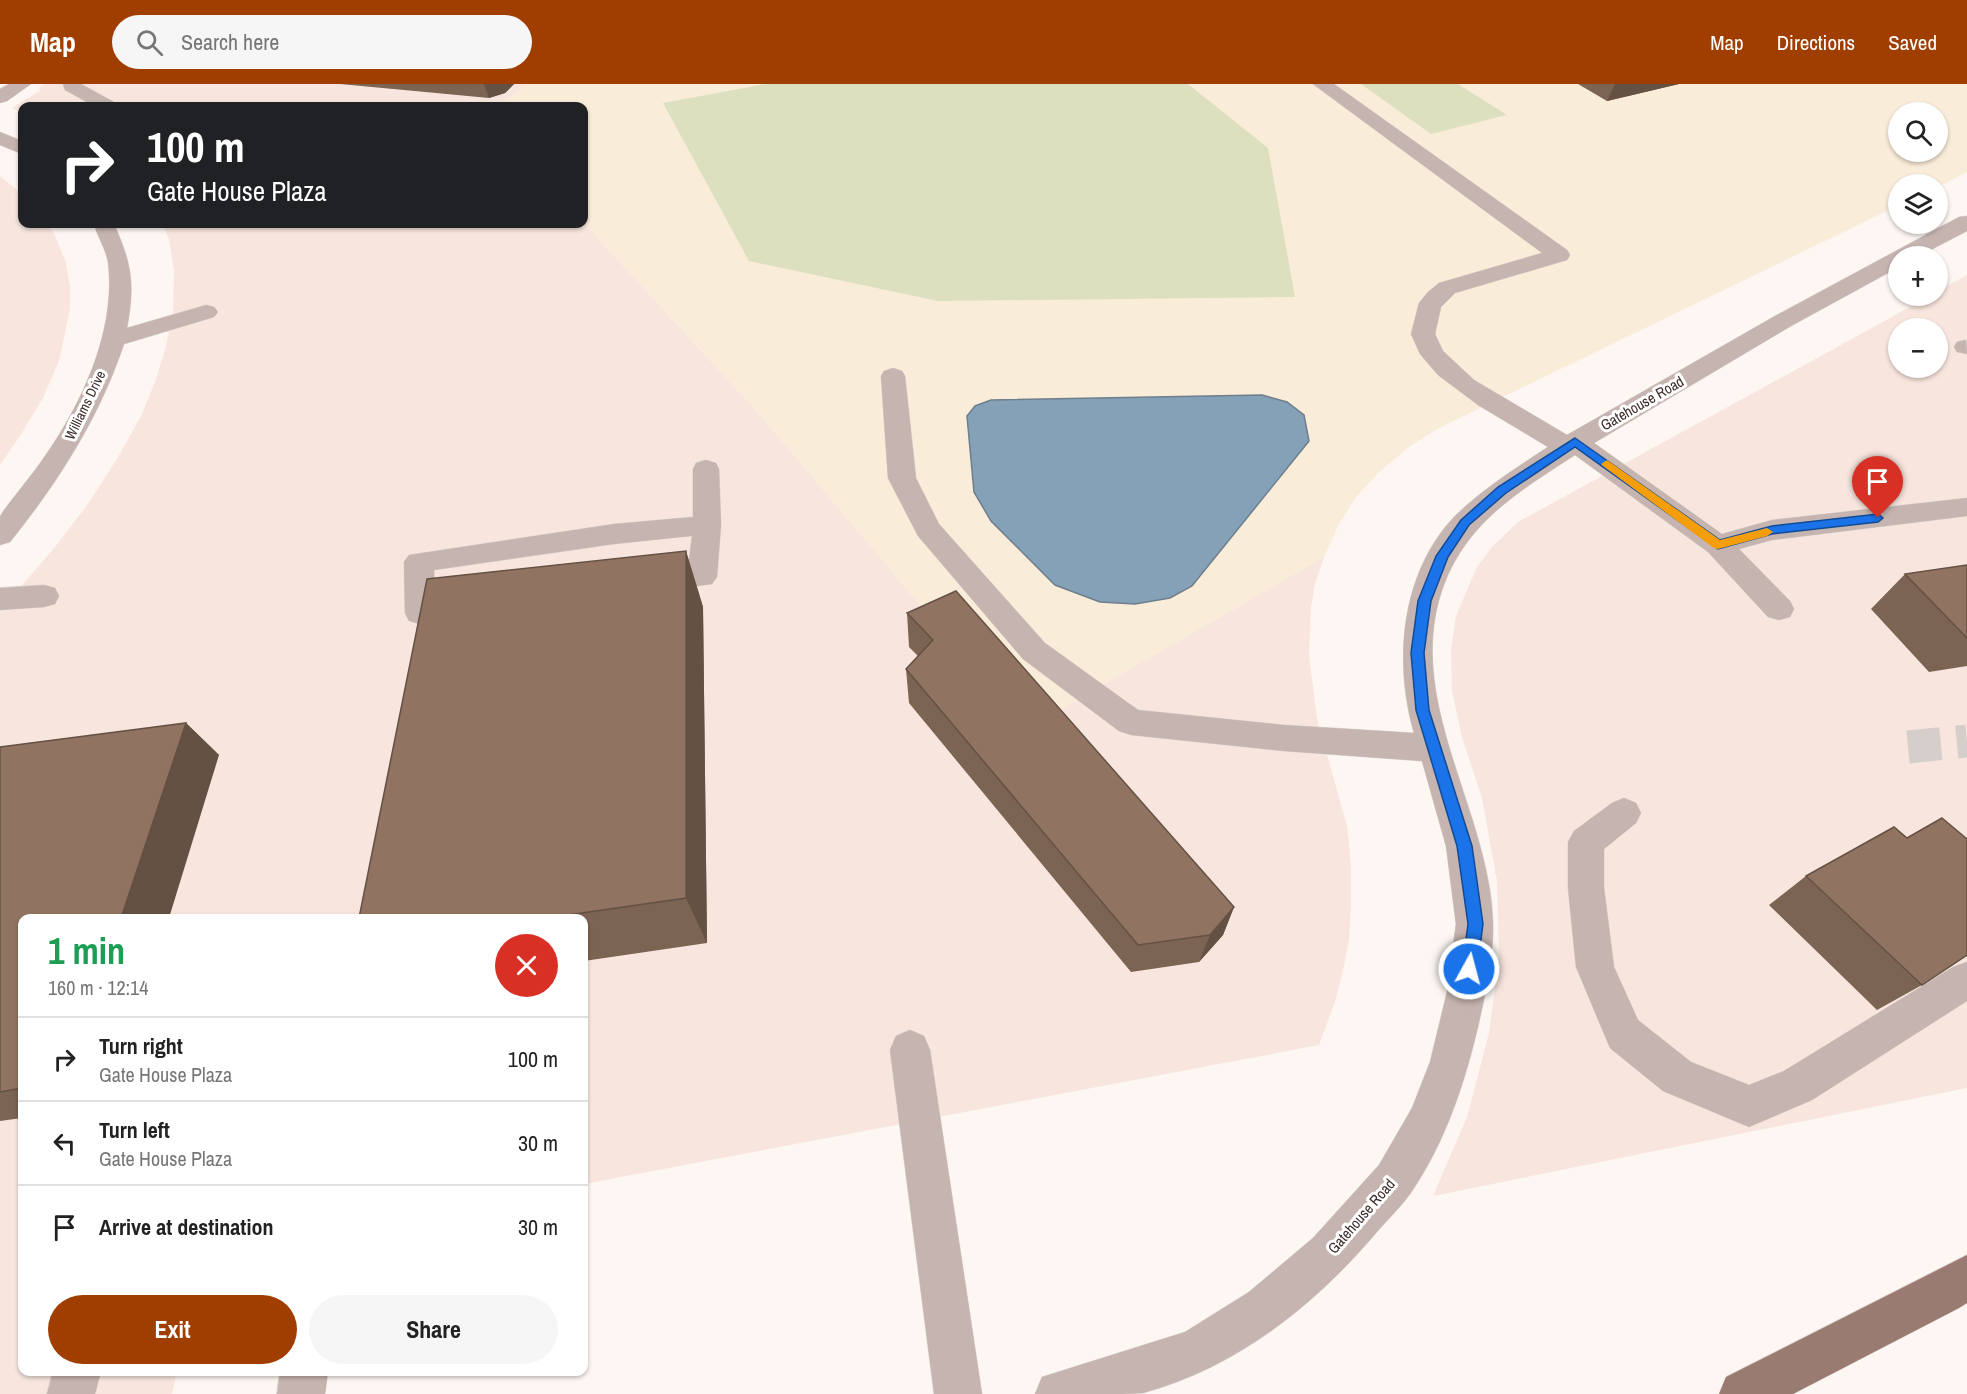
<!DOCTYPE html>
<meta charset="utf-8">
<style>
:root{--surface:#fff;--page:#f6f6f6;--text:#222;--muted:#767676;--line:#e0e0e0;--accent:#a03e00}
body{margin:0;font-family:"Archivo Narrow",sans-serif;background:var(--page);color:var(--text);height:100vh;display:flex;flex-direction:column;font-size:22px;white-space:nowrap}
*{box-sizing:border-box;margin:0}
p{font-size:20px;color:var(--muted)}
.icon{flex:none;width:33px;height:33px;fill:none;stroke:currentColor;stroke-width:2;stroke-linecap:round;stroke-linejoin:round}
.map{position:relative;flex:1;overflow:hidden}
.details{position:absolute;left:18px;top:830px;width:570px;height:462px;display:flex;flex-direction:column;background:var(--surface);border-radius:12px;box-shadow:0 2px 4px #0004}
.details>*{flex:none}
.guide{position:absolute;left:18px;top:18px;width:570px;height:126px;border-radius:12px;box-shadow:0 2px 4px #0004;background:#202124;color:#fff;overflow:hidden}
.tools{position:absolute;left:1888px;top:18px;display:grid;gap:12px}
.tools a{display:grid;place-items:center;width:60px;height:60px;border-radius:50%;background:var(--surface);box-shadow:0 2px 4px #0004;font-size:30px}
.pin{position:absolute;display:grid;place-items:center;width:51px;height:51px;color:#fff;margin:-62px -26px;border-radius:50% 50% 50% 0;rotate:-45deg;box-shadow:0 0 6px #0007}
.pin .icon{rotate:45deg}
.me{position:absolute;width:66px;margin:-33px;rotate:7deg;stroke-linejoin:round;filter:drop-shadow(0 0 4px #0008)}
.turn{display:flex;align-items:center;gap:21px;height:126px;padding:0 30px;font-size:27px}
.turn .icon{width:78px;height:78px;stroke-width:2.5}
.turn b{display:block;font-size:42px;line-height:51px}
.round{display:grid;place-items:center;flex:none;width:63px;height:63px;border-radius:32px;background:var(--page)}
.summary{display:flex;align-items:center;justify-content:space-between;height:102px;padding:0 30px}
h1{font-size:36px;font-weight:800;line-height:45px;color:#1e9e55}
.primary-button{display:flex;gap:12px;margin-top:auto;padding:12px 30px}
.primary-button a{flex:1;height:69px;border-radius:36px;background:var(--accent);color:#fff;font-size:24px;font-weight:800;line-height:69px;text-align:center}
.primary-button a+a{background:var(--page);color:var(--text)}
ul{padding:0;list-style:none}
li{display:flex;align-items:center;gap:18px;height:84px;padding:0 30px;border-top:2px solid var(--line)}
li div{flex:1}
li b{display:block;font-size:22px}
li em{font-style:normal}
header{display:flex;align-items:center;gap:36px;box-sizing:border-box;height:84px;padding:0 30px;background:var(--accent);color:#fff}
header strong{font-size:28px}
nav{display:flex;gap:33px;margin-inline-start:auto;font-size:21px}
.search{width:420px;height:54px;background:var(--page);display:flex;align-items:center;gap:15px;box-sizing:border-box;padding:0 21px;border-radius:33px;color:var(--muted);font-size:22px}
.map>svg:first-child{display:block}
</style>
<header>
<strong>Map</strong>
<div class="search"><svg class="icon" aria-label="search" viewBox="0 0 24 24"><circle cx="10" cy="10" r="6"/><path d="M15 15l6 6"/></svg>Search here</div>
<nav><a>Map</a><a>Directions</a><a>Saved</a></nav>
</header>
<div class="map">
<svg width="1967" height="1310" viewBox="0 0 1967 1310">
<rect width="100%" height="100%" fill="#fdf6f2"/>
<path fill="#f8e6de" fill-rule="evenodd" d="M 45,0 L 525,0 L 501,22 L 22,22 L 22,28 L 12,24 L 41,6 L 38,4 Z
M 0,92 L 22,110 L 22,140 L 47,140 L 54,149 L 66,179 L 70,203 L 70,225 L 59,277 L 43,314 L 20,352 L 0,381 Z
M 584,139 L 753,323 L 1034,640 L 1324,473 L 1315,500 L 1311,523 L 1309,572 L 1317,635 L 1347,742 L 1351,781 L 1351,824 L 1349,856 L 1343,886 L 1336,915 L 1319,961 L 584,1100 L 584,834 L 22,834 L 22,1287 L 177,1287 L 172,1310 L 0,1310 L 0,527 L 55,463 L 88,420 L 117,375 L 141,332 L 155,298 L 165,266 L 173,229 L 174,187 L 169,155 L 162,140 Z
M 1967,191 L 1967,1004 L 1433,1112 L 1467,1033 L 1489,949 L 1499,874 L 1497,797 L 1482,714 L 1462,653 L 1452,607 L 1451,566 L 1456,532 L 1477,483 L 1491,464 L 1518,438 L 1930,212 L 1938,212 L 1938,207 ZM 1899,244 L 1938,244 L 1938,284 L 1899,284 Z"/>
<path fill="#f9ecd8" fill-rule="evenodd" d="M 525,0 L 1967,0 L 1967,88 L 1938,103 L 1938,100 L 1899,100 L 1899,121 L 1437,345 L 1408,364 L 1380,387 L 1356,413 L 1338,442 L 1324,473 L 1025,646 L 753,323 L 584,139 L 584,22 L 501,22 ZM 1899,28 L 1938,28 L 1938,68 L 1899,68 Z"/>
<path fill="#dde0bf" d="M 765,0 L 1188,0 L 1268,64 L 1295,213 L 938,217 L 749,177 L 663,19 Z
M 1361,0 L 1458,0 L 1507,31 L 1431,50 Z"/>
<path fill="#84a1b7" stroke="#6e7e8c" stroke-width="1.5" d="M 1262,311 L 1287,318 L 1304,331 L 1309,357 L 1192,502 L 1170,514 L 1135,520 L 1100,518 L 1055,501 L 991,437 L 974,408 L 967,332 L 975,322 L 991,316 Z"/>
<g fill="none" stroke-linecap="round" stroke-linejoin="round">
<path stroke="#d6ceca" stroke-width="33" stroke-dasharray="33 16" stroke-linecap="butt" d="M 1908,663 L 1967,657"/>
<defs>
<path id="minor" d="M 9,0 L 31,0 L 7,17 L 0,19 L 0,5 Z
M 63,0 L 81,0 L 114,18 L 116,22 L 94,22 L 65,6 Z
M 1313,0 L 1334,0 L 1567,166 L 1570,171 L 1567,176 L 1455,209 L 1441,223 L 1435,250 L 1443,267 L 1474,296 L 1567,351 L 1775,232 L 1959,133 L 1967,132 L 1967,147 L 1919,172 L 1899,172 L 1899,183 L 1791,242 L 1594,359 L 1722,450 L 1772,436 L 1967,414 L 1967,432 L 1772,456 L 1739,465 L 1790,517 L 1794,525 L 1790,533 L 1779,536 L 1768,533 L 1708,468 L 1575,371 C 1515,410 1460,442 1439,516 C 1409,624 1490,731 1493,839 C 1494,867 1486,907 1480,934 C 1466,996 1446,1058 1410,1110 C 1400,1124 1387,1136 1376,1149 C 1315,1221 1236,1284 1143,1309 C 1132,1310 1117,1310 1105,1310 C 1082,1310 1059,1310 1035,1310 L 1042,1293 L 1185,1248 L 1249,1208 L 1313,1154 L 1379,1081 L 1412,1024 L 1430,978 L 1447,908 L 1456,840 L 1446,762 L 1422,677 L 1284,667 L 1131,651 L 1119,647 L 1023,575 L 918,452 L 888,394 L 881,292 L 884,287 L 893,284 L 902,287 L 905,292 L 916,394 L 939,440 L 1045,559 L 1138,626 L 1284,641 L 1414,649 C 1393,577 1401,487 1456,431 C 1484,404 1516,384 1548,363 L 1478,321 L 1438,291 L 1420,270 L 1411,250 L 1419,219 L 1428,208 L 1439,199 L 1542,169 Z
M 0,48 L 22,57 L 22,70 L 0,61 Z
M 94,140 L 114,140 C 132,180 135,200 127,244 L 206,221 L 214,223 L 218,228 L 214,233 L 124,260 C 99,334 59,397 10,458 L 0,461 C 0,453 0,441 0,433 C 1,428 32,391 38,382 C 79,326 117,249 108,178 C 106,165 97,152 94,140 Z
M 1966,256 L 1967,270 L 1957,268 L 1954,263 L 1957,258 Z
M 706,376 L 716,379 L 719,385 L 721,441 L 717,493 L 712,500 L 420,540 L 409,537 L 405,529 L 404,478 L 409,471 L 614,440 L 693,433 L 693,385 L 696,379 ZM 692,452 L 688,484 L 435,516 L 434,486 L 614,460 Z
M 44,501 L 55,504 L 59,512 L 55,520 L 44,523 L 0,526 L 0,504 Z
M 1624,714 L 1636,719 L 1641,729 L 1636,739 L 1604,765 L 1604,804 L 1614,883 L 1638,936 L 1691,978 L 1749,1001 L 1784,987 L 1953,883 L 1967,878 L 1967,917 L 1812,1016 L 1749,1043 L 1663,1007 L 1610,964 L 1576,883 L 1568,804 L 1568,758 L 1574,747 L 1612,719 Z
M 910,946 L 924,952 L 930,966 L 982,1310 L 934,1310 L 890,966 L 896,952 Z
M 53,1287 L 101,1287 L 95,1310 L 47,1310 Z
M 280,1287 L 328,1287 L 325,1310 L 277,1310 Z"/>
<path id="major" d="M 1967,1171 L 1967,1219 L 1959,1224 L 1793,1310 L 1719,1310 L 1726,1293 Z"/>
</defs>
<use href="#minor" stroke="#dad2ce" stroke-width="1"/>
<use href="#major" stroke="#dad2ce" stroke-width="1"/>
<use href="#minor" fill="#c5b4af" fill-rule="evenodd"/>
<use href="#major" fill="#997b72" fill-rule="evenodd"/>
</g>
<path fill="#7c6453" d="M 340,0 L 514,0 L 505,9 L 489,14 Z
M 1578,0 L 1679,0 L 1607,17 Z
M 686,467 L 703,523 L 707,859 L 584,877 L 584,834 L 359,834 Z
M 1967,481 L 1967,582 L 1929,588 L 1871,525 L 1905,490 Z
M 907,529 L 1234,823 L 1223,851 L 1199,878 L 1131,888 L 909,619 L 906,585 L 918,572 L 909,563 Z
M 186,639 L 219,671 L 22,834 L 22,1034 L 0,1037 L 0,663 Z
M 1806,792 L 1922,901 L 1877,926 L 1769,821 Z"/>
<path fill="#655144" d="M 484,0 L 514,0 L 505,9 L 489,14 Z
M 1615,0 L 1679,0 L 1607,17 Z
M 686,467 L 703,523 L 707,859 L 686,814 Z
M 186,639 L 219,671 L 169,834 L 121,834 Z
M 1234,823 L 1223,851 L 1199,878 L 1210,851 Z"/>
<path fill="#907461" stroke="#655144" stroke-width="1.5" d="M 686,467 L 686,814 L 547,834 L 359,834 L 427,495 Z
M 1967,481 L 1967,554 L 1905,490 Z
M 956,507 L 1234,823 L 1210,851 L 1138,861 L 906,585 L 933,556 L 907,529 Z
M 186,639 L 121,834 L 22,834 L 22,1004 L 0,1008 L 0,663 Z
M 1942,734 L 1967,755 L 1967,871 L 1922,901 L 1806,792 L 1894,743 L 1907,754 Z"/>
<path fill="#1a73e8" stroke="#114b97" stroke-width="1.5" d="M 1575,354 L 1720,456 L 1772,442 L 1878,430 L 1883,434 L 1878,438 L 1772,450 L 1718,465 L 1575,363 L 1506,409 L 1469,441 L 1448,473 L 1431,517 L 1424,569 L 1429,626 L 1472,762 L 1483,840 L 1477,885 L 1475,890 L 1469,893 L 1464,890 L 1462,885 L 1468,840 L 1457,762 L 1416,626 L 1411,569 L 1418,517 L 1436,472 L 1461,436 L 1498,403 Z"/>
<path fill="#f59e0b" d="M 1607,376 L 1720,456 L 1767,444 L 1773,448 L 1767,452 L 1718,465 L 1714,464 L 1603,382 L 1601,380 Z"/>
<g text-anchor="middle" dominant-baseline="central" stroke-width="6" stroke-linejoin="round" paint-order="stroke">
<g font-size="14" fill="#3c2d28" stroke="#fff">
<text transform="translate(85 321) rotate(-64)">Williams Drive</text>
</g>
<g font-size="15" fill="#3c2d28" stroke="#fff">
<text transform="translate(1642 319) rotate(-30)">Gatehouse Road</text>
<text transform="translate(1361 1132) rotate(-49)">Gatehouse Road</text>
</g>
</g>
</svg>
<div class="tools">
<a><svg class="icon" aria-label="search" viewBox="0 0 24 24"><circle cx="10" cy="10" r="6"/><path d="M15 15l6 6"/></svg></a>
<a><svg class="icon" aria-label="layers" viewBox="0 0 24 24"><path d="M12 4l9 5-9 5-9-5zM3 14l9 5 9-5"/></svg></a>
<a>+</a>
<a>−</a>
</div>
<div class="pin" style="left:1878px;top:434px;background:#d93025"><svg class="icon" aria-label="arrive" viewBox="0 0 24 24"><path d="M6 21V4h12l-3 4 3 4H6"/></svg></div>
<svg class="me" style="left:1469px;top:885px" viewBox="-20 -20 40 40"><circle r="17" fill="#1a73e8" stroke="#fff" stroke-width="3"/><path d="M0-11L8 9 0 5-8 9z" fill="#fff"/></svg>
<div class="guide">
<div class="turn"><svg class="icon" aria-label="right" viewBox="0 0 24 24"><path d="M7 20v-9h11M14 6l5 5-5 5"/></svg><div><b>100 m</b>Gate House Plaza</div></div>
</div>
<section class="details">
<div class="summary"><div><h1>1 min</h1><p>160 m · 12:14</p></div><a class="round" style="background:#d93025;color:#fff"><svg class="icon" aria-label="close" viewBox="0 0 24 24"><path d="M6 6l12 12M18 6L6 18"/></svg></a></div>
<ul>
<li><svg class="icon" aria-label="right" viewBox="0 0 24 24"><path d="M7 20v-9h11M14 6l5 5-5 5"/></svg><div><b>Turn right</b><p>Gate House Plaza</p></div><em>100 m</em></li>
<li><svg class="icon" aria-label="left" viewBox="0 0 24 24"><path d="M17 20v-9H6M10 6l-5 5 5 5"/></svg><div><b>Turn left</b><p>Gate House Plaza</p></div><em>30 m</em></li>
<li><svg class="icon" aria-label="arrive" viewBox="0 0 24 24"><path d="M6 21V4h12l-3 4 3 4H6"/></svg><div><b>Arrive at destination</b></div><em>30 m</em></li>
</ul>
<div class="primary-button"><a>Exit</a><a>Share</a></div>
</section>
</div>
